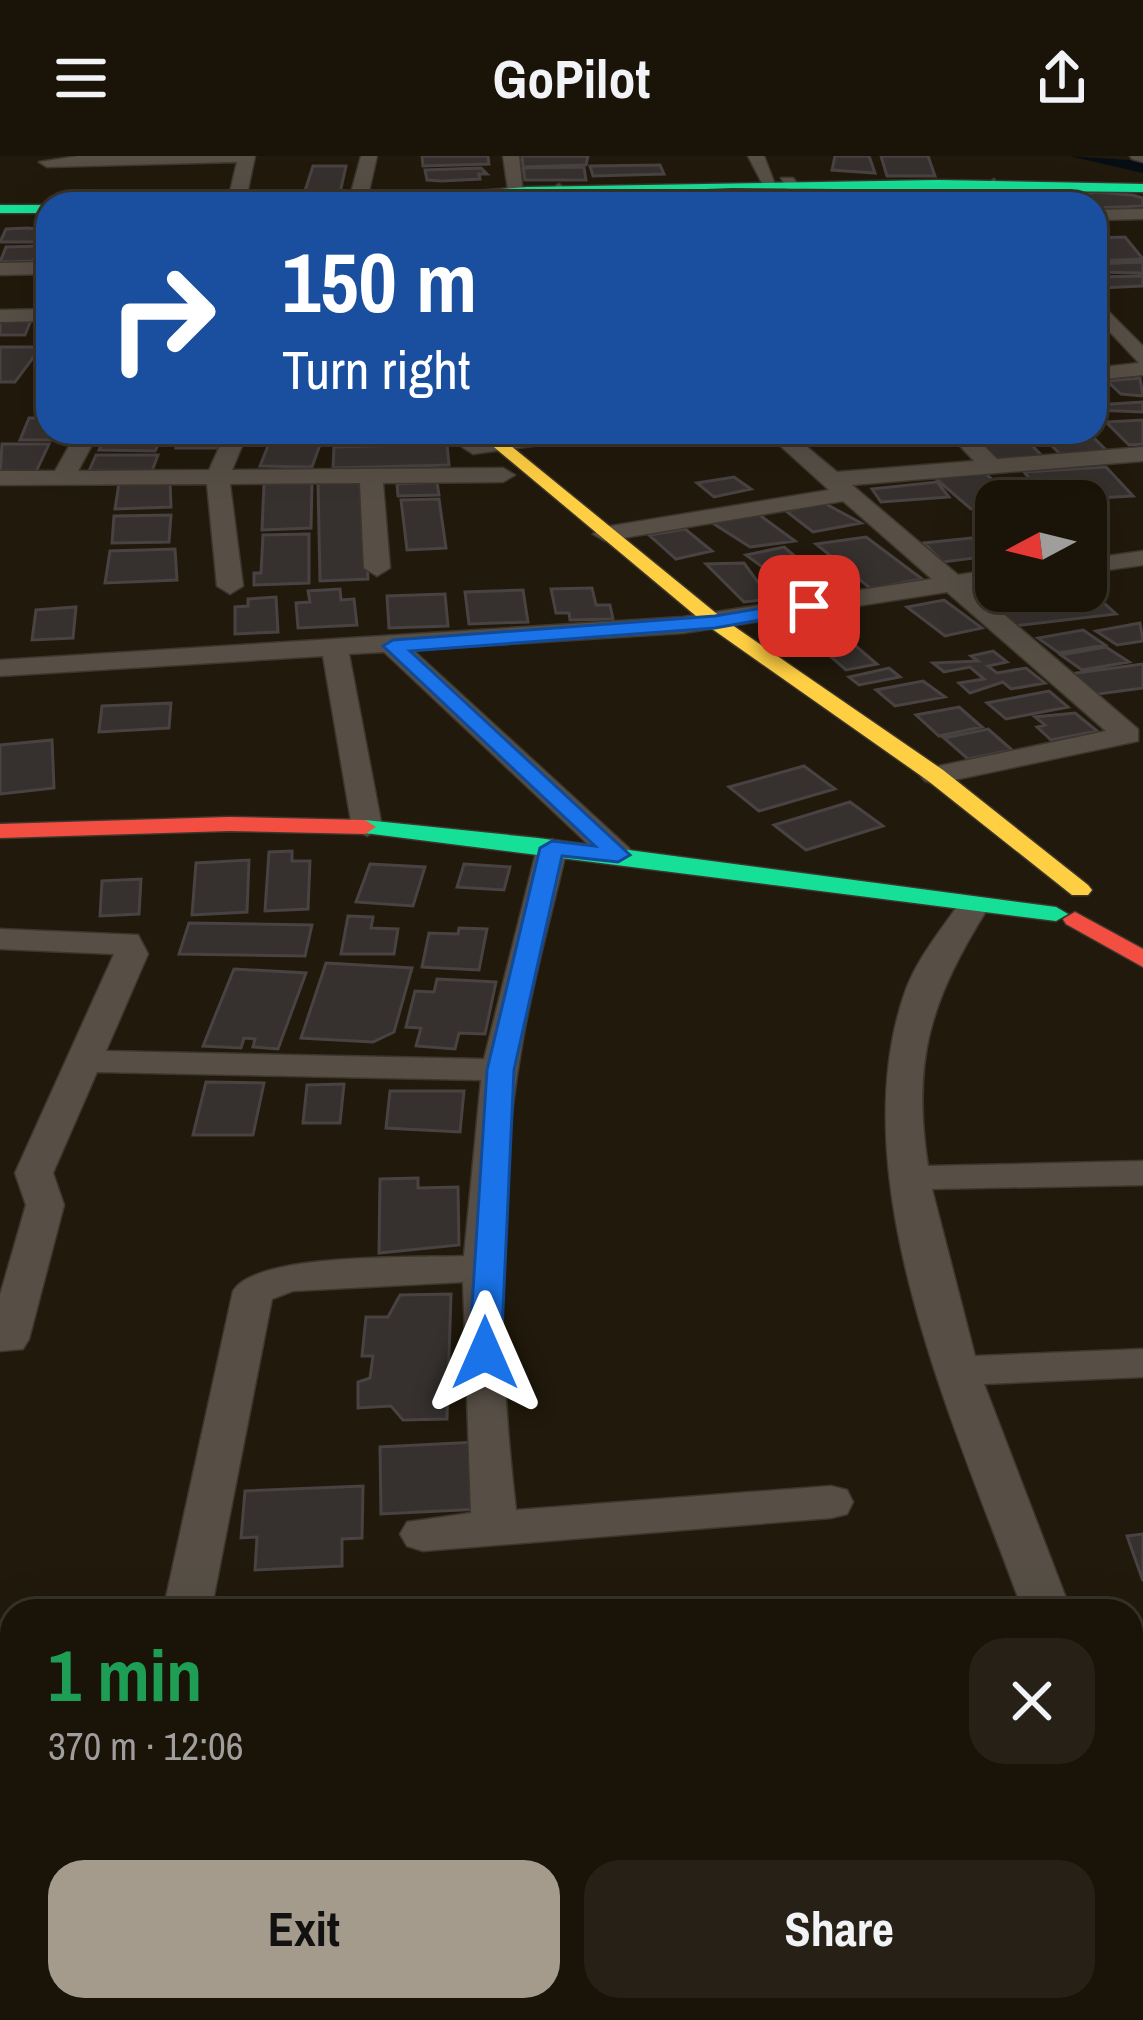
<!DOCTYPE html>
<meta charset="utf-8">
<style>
:root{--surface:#191308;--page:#262016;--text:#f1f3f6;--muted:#9f9e9c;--line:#373229;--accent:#a59b8c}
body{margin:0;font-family:"Archivo Narrow",sans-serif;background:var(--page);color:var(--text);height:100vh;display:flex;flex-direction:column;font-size:45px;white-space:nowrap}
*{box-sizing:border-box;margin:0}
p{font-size:39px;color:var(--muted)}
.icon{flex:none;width:66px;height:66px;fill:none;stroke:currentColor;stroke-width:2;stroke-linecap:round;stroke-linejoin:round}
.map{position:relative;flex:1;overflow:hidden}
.panel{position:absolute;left:0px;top:1443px;width:1143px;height:423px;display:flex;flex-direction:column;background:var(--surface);border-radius:36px 36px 0 0;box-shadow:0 12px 48px #0002,0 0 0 3px var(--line)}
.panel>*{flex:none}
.top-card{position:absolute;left:36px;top:36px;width:1071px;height:252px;border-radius:36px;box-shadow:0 12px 48px #0002,0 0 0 3px var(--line);background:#1a4fa0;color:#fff;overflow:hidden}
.needle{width:78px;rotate:263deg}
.controls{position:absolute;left:975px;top:324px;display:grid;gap:24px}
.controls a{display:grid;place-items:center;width:132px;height:132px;border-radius:24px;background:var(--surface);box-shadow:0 12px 48px #0002,0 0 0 3px var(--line);font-size:60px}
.pin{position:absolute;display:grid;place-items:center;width:102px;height:102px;color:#fff;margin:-51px;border-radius:24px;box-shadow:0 6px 18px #0006}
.me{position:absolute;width:132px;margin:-66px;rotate:0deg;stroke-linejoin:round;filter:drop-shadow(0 0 9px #0008)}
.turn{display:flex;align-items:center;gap:42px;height:252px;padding:0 48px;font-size:54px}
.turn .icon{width:156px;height:156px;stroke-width:2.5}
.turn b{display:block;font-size:84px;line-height:102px}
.round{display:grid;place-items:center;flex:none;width:126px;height:126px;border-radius:36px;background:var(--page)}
.head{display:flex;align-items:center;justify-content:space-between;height:204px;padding:0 48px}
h1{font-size:72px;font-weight:700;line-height:90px;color:#1e9e55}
.cta{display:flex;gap:24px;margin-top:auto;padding:24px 48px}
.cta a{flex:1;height:138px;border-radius:36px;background:var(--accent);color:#111;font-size:48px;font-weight:700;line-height:138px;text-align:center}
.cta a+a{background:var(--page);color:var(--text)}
header{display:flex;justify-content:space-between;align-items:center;height:156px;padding:0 48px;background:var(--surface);font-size:54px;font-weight:700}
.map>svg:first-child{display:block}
</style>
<header><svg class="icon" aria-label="menu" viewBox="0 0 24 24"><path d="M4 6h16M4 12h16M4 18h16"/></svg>GoPilot<svg class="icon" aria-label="share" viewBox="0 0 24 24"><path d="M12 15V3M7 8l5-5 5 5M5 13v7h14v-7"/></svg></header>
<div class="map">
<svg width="1143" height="1864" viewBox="0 0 1143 1864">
<rect width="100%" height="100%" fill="#21190b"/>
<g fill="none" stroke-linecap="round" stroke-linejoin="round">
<path fill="#060e13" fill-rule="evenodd" d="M 1069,0 L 1143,5 L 1143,17 Z"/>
</g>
<path fill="#36312f" stroke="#484242" stroke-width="3" d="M 422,0 L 488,0 L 489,8 L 423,10 Z
M 522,0 L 588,0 L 586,9 L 523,11 Z
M 835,0 L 869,0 L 875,17 L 832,14 Z
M 881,0 L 928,0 L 935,20 L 887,20 Z
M 660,9 L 664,18 L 593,20 L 590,10 Z
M 313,10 L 346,10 L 340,37 L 304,38 Z
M 584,11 L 586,24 L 525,24 L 523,12 Z
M 481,12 L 487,18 L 479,18 L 480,23 L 442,25 L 427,24 L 425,14 Z
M 716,33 L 731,47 L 692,48 L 689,45 L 703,43 L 675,36 Z
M 801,33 L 849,34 L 858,48 L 813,48 Z
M 784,34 L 794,48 L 736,48 L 731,40 Z
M 651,35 L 671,43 L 617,48 L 607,40 Z
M 891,35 L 898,35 L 910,48 L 865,48 L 855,37 Z
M 1097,36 L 1132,39 L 1143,42 L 1143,50 L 1095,52 L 1080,39 Z
M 28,72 L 48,74 L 44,86 L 0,86 L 6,73 Z
M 1125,81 L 1143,103 L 1095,105 L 1095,82 Z
M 39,90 L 33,105 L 0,106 L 6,91 Z
M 1143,106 L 1143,117 L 1095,116 L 1095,108 Z
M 1143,120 L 1143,130 L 1100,132 L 1095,127 L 1095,121 Z
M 0,164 L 31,164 L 25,179 L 0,179 Z
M 0,191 L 41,191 L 15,226 L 0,226 Z
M 1140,222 L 1143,240 L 1121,238 L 1107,225 Z
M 1143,246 L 1143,256 L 1095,254 L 1095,249 Z
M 29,262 L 48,262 L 48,276 L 69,276 L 65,284 L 20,284 Z
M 1143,264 L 1143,288 L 1129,289 L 1106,266 Z
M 109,276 L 165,276 L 155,295 L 99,294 Z
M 182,276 L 230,276 L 225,292 L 176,292 Z
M 358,276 L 431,276 L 432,281 L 360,285 Z
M 1088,276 L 1107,295 L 1060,298 L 1040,278 Z
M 1025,282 L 1044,302 L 996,305 L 978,285 Z
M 270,285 L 321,286 L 312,311 L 260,310 Z
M 2,288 L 49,288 L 35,318 L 0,318 Z
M 447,288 L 449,309 L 333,312 L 334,291 Z
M 96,299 L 158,299 L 152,315 L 89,315 Z
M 1106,311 L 1133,340 L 1048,345 L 1024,316 Z
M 983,316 L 1019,345 L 971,353 L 935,322 Z
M 734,321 L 751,333 L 714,341 L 697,327 Z
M 362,324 L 368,423 L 320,425 L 318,326 Z
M 170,325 L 171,351 L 115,353 L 119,327 Z
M 312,326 L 311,372 L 262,374 L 264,328 Z
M 437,326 L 439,339 L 398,340 L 397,328 Z
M 937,326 L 949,341 L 881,346 L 872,333 Z
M 439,343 L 446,392 L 407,394 L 401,344 Z
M 824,347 L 861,367 L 813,376 L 786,355 Z
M 758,358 L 795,385 L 750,391 L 711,366 Z
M 171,359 L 169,386 L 112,387 L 114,360 Z
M 685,373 L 712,395 L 676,403 L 649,379 Z
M 309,378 L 309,427 L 254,429 L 254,417 L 261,417 L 263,379 Z
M 866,381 L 922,423 L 871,433 L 816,388 Z
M 971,382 L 990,400 L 943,406 L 924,387 Z
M 784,391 L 825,426 L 791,432 L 746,399 Z
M 175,393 L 177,424 L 105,427 L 110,395 Z
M 744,407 L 770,443 L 744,446 L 706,408 Z
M 592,432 L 596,449 L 610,449 L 613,463 L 570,464 L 569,457 L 556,457 L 551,433 Z
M 340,433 L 341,444 L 354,443 L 357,469 L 298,472 L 296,447 L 310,446 L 308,435 Z
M 523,434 L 528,466 L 469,468 L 465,436 Z
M 1004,435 L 1059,435 L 1064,440 L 1015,446 Z
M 445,438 L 448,470 L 389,472 L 387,440 Z
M 1095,439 L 1116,458 L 1013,470 L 994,451 Z
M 276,441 L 278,476 L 235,478 L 235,451 L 248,450 L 248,443 Z
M 944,444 L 982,472 L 945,480 L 907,451 Z
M 76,451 L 73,482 L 32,484 L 36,454 Z
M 1140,467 L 1143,485 L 1117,489 L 1096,475 Z
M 830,468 L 877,508 L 846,514 L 800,474 Z
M 1083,474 L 1105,489 L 1059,497 L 1038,482 Z
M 1106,491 L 1129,506 L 1082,514 L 1061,499 Z
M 993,495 L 1007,506 L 988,510 L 997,517 L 1026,512 L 1045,527 L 1011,533 L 1003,526 L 970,537 L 959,527 L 984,523 L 970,511 L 944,516 L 933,507 L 978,505 L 971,500 Z
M 1143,508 L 1143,532 L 1091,539 L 1069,518 Z
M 889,512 L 900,521 L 859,529 L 849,521 Z
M 923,525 L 945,541 L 895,550 L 876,534 Z
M 1049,535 L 1068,551 L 1006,563 L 987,547 Z
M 171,547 L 169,572 L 99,576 L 102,550 Z
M 959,551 L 982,571 L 939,580 L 916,559 Z
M 1075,557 L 1097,575 L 1051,584 L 1037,571 L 1045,569 L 1035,561 Z
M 988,573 L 1012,594 L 968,603 L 944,582 Z
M 52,584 L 54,632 L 0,638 L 0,589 Z
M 804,610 L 835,633 L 759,655 L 729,631 Z
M 850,646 L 883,670 L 806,694 L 774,669 Z
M 292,695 L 292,705 L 310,705 L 308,753 L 265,755 L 269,696 Z
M 249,704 L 247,756 L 192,759 L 196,707 Z
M 370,708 L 425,711 L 413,750 L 356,746 Z
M 464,708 L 510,711 L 504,734 L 457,731 Z
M 141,723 L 139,758 L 100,760 L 102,725 Z
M 348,760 L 373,761 L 371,772 L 398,773 L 394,798 L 341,798 Z
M 189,767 L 312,769 L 305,800 L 179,798 Z
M 459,772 L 487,773 L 479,814 L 422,811 L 429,777 L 458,778 Z
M 326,807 L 412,812 L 394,876 L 373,886 L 301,882 Z
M 234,813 L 306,817 L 278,893 L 253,891 L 255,883 L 244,882 L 241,892 L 203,890 Z
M 437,823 L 496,826 L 485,878 L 459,877 L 455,893 L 416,890 L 421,872 L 406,871 L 415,835 L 434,836 Z
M 206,926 L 264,927 L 253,979 L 193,979 Z
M 344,928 L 340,967 L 303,967 L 307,929 Z
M 390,935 L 464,935 L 460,976 L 386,972 Z
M 418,1022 L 418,1032 L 458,1031 L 459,1089 L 379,1097 L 380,1023 Z
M 451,1138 L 447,1263 L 403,1264 L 391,1250 L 358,1252 L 358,1226 L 370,1222 L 373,1200 L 362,1200 L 366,1161 L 388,1161 L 400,1139 Z
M 476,1286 L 480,1353 L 381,1358 L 380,1291 Z
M 363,1330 L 362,1382 L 342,1383 L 342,1410 L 255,1414 L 257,1381 L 241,1382 L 245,1335 Z
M 1143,1378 L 1143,1425 L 1127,1380 Z
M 386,1854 L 460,1854 L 461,1864 L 386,1864 Z
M 476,1854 L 572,1854 L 572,1864 L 476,1864 Z
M 613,1854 L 682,1854 L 683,1864 L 613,1864 Z
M 725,1854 L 813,1854 L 815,1862 L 727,1864 Z
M 840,1854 L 905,1854 L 907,1862 L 863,1864 L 861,1855 Z"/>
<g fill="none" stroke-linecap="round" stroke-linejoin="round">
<defs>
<path id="street" d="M 255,0 L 245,48 L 227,48 L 237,6 L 47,11 L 39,6 L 78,0 Z
M 361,0 L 377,0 L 367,44 L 353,48 L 349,44 Z
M 503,0 L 519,0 L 523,38 L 508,34 Z
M 748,0 L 764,0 L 776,31 L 764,31 Z
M 1130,0 L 1143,0 L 1143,6 L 1132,3 Z
M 781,22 L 793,22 L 814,48 L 796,48 Z
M 994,23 L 1018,48 L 1000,48 L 986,28 Z
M 559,28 L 588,48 L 568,48 L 551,33 Z
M 1143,53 L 1143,63 L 1095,64 L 1095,54 Z
M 48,106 L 48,118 L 0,119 L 0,107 Z
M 1095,142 L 1143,190 L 1143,219 L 1095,224 L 1095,212 L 1139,207 L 1095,160 Z
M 48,153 L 48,165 L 0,166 L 0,154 Z
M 77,276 L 99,276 L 78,315 L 209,314 L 226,276 L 248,276 L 232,314 L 503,312 L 515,319 L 503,326 L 383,327 L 390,412 L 377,420 L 364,412 L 360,327 L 230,328 L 243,430 L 230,438 L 217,430 L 207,328 L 0,329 L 0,315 L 55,315 Z
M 535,276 L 595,276 L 584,283 L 473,298 L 462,291 L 473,284 Z
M 765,276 L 789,276 L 837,316 L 974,305 L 947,276 L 970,276 L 997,303 L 1143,291 L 1143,305 L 852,329 L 958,419 L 996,413 L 996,429 L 973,432 L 1138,573 L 1138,585 L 935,628 L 925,625 L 920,619 L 925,613 L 1106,575 L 947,436 L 683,477 L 413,494 L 629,692 L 634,699 L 618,708 L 607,706 L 384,496 L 349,498 L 382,671 L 367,680 L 352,671 L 323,500 L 0,520 L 0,504 L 683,461 L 932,423 L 843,345 L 605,385 L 593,378 L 605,371 L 829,334 Z
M 1143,395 L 1143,409 L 1086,417 L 1086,403 Z
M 552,683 L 567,692 C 552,758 533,822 522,889 C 495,1042 498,1200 516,1354 L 831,1330 L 847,1334 L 853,1346 L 847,1358 L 831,1362 L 423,1395 L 407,1390 L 400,1378 L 407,1366 L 471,1357 L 463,1126 L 293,1135 L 272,1143 L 211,1455 L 163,1455 L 233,1135 C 257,1096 417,1102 464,1100 L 481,924 L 97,916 L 53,1017 L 64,1049 L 29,1183 L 23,1193 L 0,1195 L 0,1139 L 26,1049 L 15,1017 L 114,798 L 0,793 L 0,773 L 138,779 L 148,798 L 106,895 L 484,903 L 537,692 Z
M 972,742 L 988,752 C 932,842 911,902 928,1010 L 1143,1005 L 1143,1029 L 932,1033 L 975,1200 L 1143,1193 L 1143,1221 L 984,1228 L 1071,1455 L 1023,1455 C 959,1277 840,1028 904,839 C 915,805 941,774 961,745 Z
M 1131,1651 L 1143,1655 L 1143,1717 L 1131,1713 Z
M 0,1674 L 12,1674 L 12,1718 L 0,1718 Z"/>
<path id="fast" d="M 938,24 L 1143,28 L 1143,36 L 732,32 L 316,48 L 527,31 Z
M 0,49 L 48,49 L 48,57 L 0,57 Z
M 365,664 L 538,682 L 1056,751 L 1068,758 L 1056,765 L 357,676 L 357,666 Z"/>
<path id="slow" d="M 476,276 L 494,276 L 722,462 L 943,614 L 1088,729 L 1092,734 L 1088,739 L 1072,739 L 927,624 L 708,470 Z"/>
<path id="jam" d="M 229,661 L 365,664 L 376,671 L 365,678 L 229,675 L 0,682 L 0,668 Z
M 1075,756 L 1143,793 L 1143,811 L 1066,768 L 1063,763 Z"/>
</defs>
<use href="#street" stroke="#3d362c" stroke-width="3"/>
<use href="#fast" stroke="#3d362c" stroke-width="3"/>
<use href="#slow" stroke="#3d362c" stroke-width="3"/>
<use href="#jam" stroke="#3d362c" stroke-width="3"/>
<use href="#street" fill="#574f46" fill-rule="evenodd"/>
<use href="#fast" fill="#16e098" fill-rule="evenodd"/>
<use href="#slow" fill="#ffcf43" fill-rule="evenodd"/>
<use href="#jam" fill="#f24e42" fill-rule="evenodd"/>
</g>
<path fill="#1a73e8" stroke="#114b97" stroke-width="3" d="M 809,444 L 816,446 L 816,454 L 715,472 L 410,495 L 630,699 L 618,706 L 562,700 L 514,914 L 501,1197 L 485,1208 L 474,1205 L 469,1197 L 487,914 L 540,692 L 552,685 L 595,690 L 383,490 L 393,484 L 715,460 Z"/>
</svg>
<div class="controls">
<a><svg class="needle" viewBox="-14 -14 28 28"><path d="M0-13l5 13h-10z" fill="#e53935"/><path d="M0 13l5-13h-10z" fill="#9f9e9c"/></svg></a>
</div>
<div class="pin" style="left:809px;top:450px;background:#d93025"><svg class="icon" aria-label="arrive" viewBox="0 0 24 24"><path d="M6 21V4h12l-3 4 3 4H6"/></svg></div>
<svg class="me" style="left:485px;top:1197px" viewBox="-20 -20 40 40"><path d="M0-17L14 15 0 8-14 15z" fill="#1a73e8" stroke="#fff" stroke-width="4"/></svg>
<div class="top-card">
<div class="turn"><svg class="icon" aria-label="right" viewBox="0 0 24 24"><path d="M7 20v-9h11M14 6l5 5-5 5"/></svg><div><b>150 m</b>Turn right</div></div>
</div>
<section class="panel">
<div class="head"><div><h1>1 min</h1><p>370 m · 12:06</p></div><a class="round"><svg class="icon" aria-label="close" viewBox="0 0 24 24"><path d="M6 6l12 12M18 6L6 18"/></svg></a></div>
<div class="cta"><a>Exit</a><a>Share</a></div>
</section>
</div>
